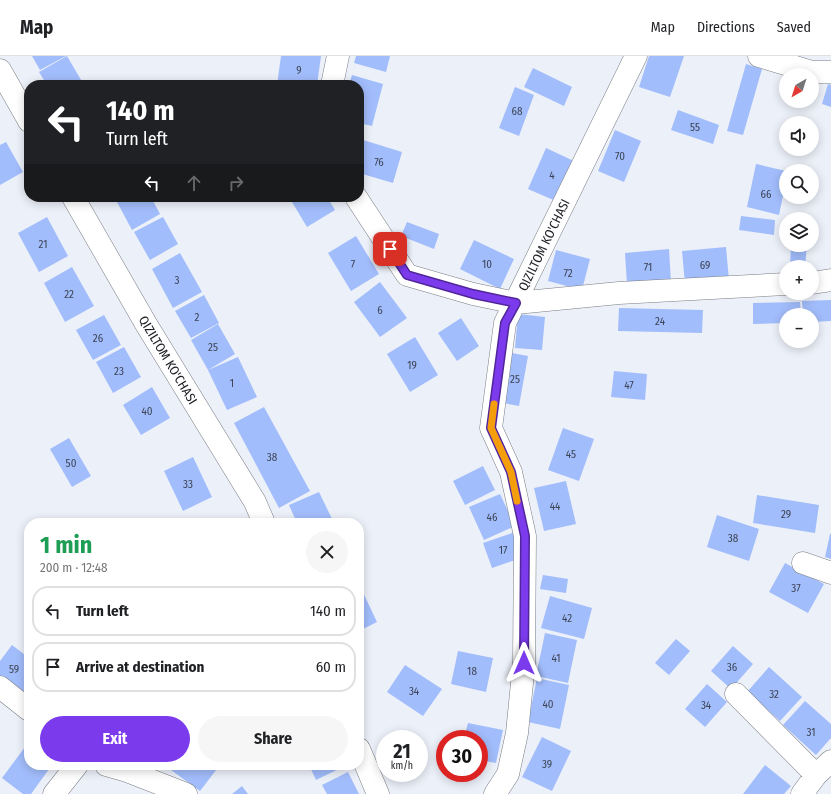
<!DOCTYPE html>
<meta charset="utf-8">
<style>
:root{--surface:#fff;--page:#f6f6f6;--text:#202124;--muted:#757577;--line:#e0e0e0;--accent:#7c3aed}
body{margin:0;font-family:"Fira Sans Condensed",sans-serif;background:var(--page);color:var(--text);height:100vh;display:flex;flex-direction:column;font-size:15px;white-space:nowrap}
*{box-sizing:border-box;margin:0}
p{font-size:13px;color:var(--muted)}
.icon{flex:none;width:22px;height:22px;fill:none;stroke:currentColor;stroke-width:2;stroke-linecap:round;stroke-linejoin:round}
.map{position:relative;flex:1;overflow:hidden}
.sheet{position:absolute;left:24px;top:462px;width:340px;height:252px;display:flex;flex-direction:column;background:var(--surface);border-radius:16px;box-shadow:0 2px 10px #0003}
.sheet>*{flex:none}
.hud{position:absolute;left:24px;top:24px;width:340px;height:122px;border-radius:16px;box-shadow:0 2px 10px #0003;background:#202124;color:#fff;overflow:hidden}
.needle{width:26px;rotate:219deg}
.buttons{position:absolute;left:779px;top:12px;display:grid;gap:8px}
.buttons a{display:grid;place-items:center;width:40px;height:40px;border-radius:50%;background:var(--surface);box-shadow:0 2px 10px #0003;font-size:20px}
.speed{position:absolute;left:376px;top:674px;display:flex;gap:8px;font-size:20px;font-weight:700;text-align:center}
.speed>*{display:grid;place-content:center;width:52px;height:52px;border-radius:50%;background:var(--surface);box-shadow:0 2px 10px #0003;line-height:1}
.speed small{font-size:10px;font-weight:400}
.speed .limit{border:6px solid #d22;background:#fff;color:#111}
.pin{position:absolute;display:grid;place-items:center;width:34px;height:34px;color:#fff;margin:-17px;border-radius:8px;box-shadow:0 2px 6px #0006}
.me{position:absolute;width:44px;margin:-22px;rotate:0deg;stroke-linejoin:round;filter:drop-shadow(0 0 3px #0008)}
.turn{display:flex;align-items:center;gap:14px;height:84px;padding:0 16px;font-size:18px}
.turn .icon{width:52px;height:52px;stroke-width:2.5}
.turn b{display:block;font-size:28px;line-height:34px}
.lanes{display:flex;align-items:center;height:38px;padding:0 16px;background:#0003;justify-content:center;gap:20px;direction:ltr}
.lanes .off{opacity:.35}
.round{display:grid;place-items:center;flex:none;width:42px;height:42px;border-radius:21px;background:var(--page)}
.summary{display:flex;align-items:center;justify-content:space-between;height:68px;padding:0 16px}
h1{font-size:24px;font-weight:700;line-height:30px;color:#1e9e55}
.primary-button{display:flex;gap:8px;margin-top:auto;padding:8px 16px}
.primary-button a{flex:1;height:46px;border-radius:24px;background:var(--accent);color:#fff;font-size:16px;font-weight:700;line-height:46px;text-align:center}
.primary-button a+a{background:var(--page);color:var(--text)}
ul{padding:0;list-style:none}
li{display:flex;align-items:center;gap:12px;height:50px;margin:0 8px 6px;padding:0 8px;border:2px solid var(--line);border-radius:16px}
li div{flex:1}
li b{display:block;font-size:15px}
li em{font-style:normal}
header{display:flex;align-items:center;gap:24px;box-sizing:border-box;height:56px;padding:0 20px;background:var(--surface);border-bottom:1px solid var(--line)}
header strong{font-size:19px}
nav{display:flex;gap:22px;margin-inline-start:auto;font-size:14px}
.map>svg:first-child{display:block}
</style>
<header>
<strong>Map</strong>
<nav><a>Map</a><a>Directions</a><a>Saved</a></nav>
</header>
<div class="map">
<svg width="831" height="738" viewBox="0 0 831 738">
<rect width="100%" height="100%" fill="#ecf0f9"/>
<path fill="#a2bdfb" d="M 32,0 L 66,0 L 40,14 Z
M 67,0 L 84,29 L 47,29 L 39,16 Z
M 281,0 L 321,0 L 317,29 L 277,29 Z
M 356,0 L 390,0 L 386,16 L 354,7 Z
M 649,0 L 684,0 L 670,41 L 639,31 Z
M 746,8 L 762,13 L 743,79 L 727,75 Z
M 533,12 L 572,31 L 564,50 L 524,31 Z
M 352,19 L 383,28 L 372,70 L 359,67 L 359,29 L 349,29 Z
M 828,28 L 831,29 L 831,51 L 822,48 Z
M 515,31 L 534,39 L 519,80 L 499,72 Z
M 678,54 L 719,69 L 713,88 L 671,74 Z
M 615,74 L 641,85 L 624,126 L 598,115 Z
M 360,83 L 402,96 L 393,127 L 359,117 Z
M 6,86 L 23,116 L 0,129 L 0,89 Z
M 546,92 L 576,106 L 558,146 L 528,133 Z
M 756,108 L 786,115 L 786,125 L 779,159 L 747,151 Z
M 127,141 L 151,141 L 160,158 L 132,174 L 117,146 Z
M 289,141 L 327,141 L 335,154 L 307,171 Z
M 741,160 L 775,164 L 774,179 L 739,174 Z
M 47,161 L 68,200 L 39,216 L 18,177 Z
M 163,161 L 178,188 L 150,204 L 134,176 Z
M 407,166 L 439,178 L 434,193 L 401,180 Z
M 356,180 L 379,218 L 351,235 L 328,197 Z
M 474,184 L 514,203 L 500,233 L 460,213 Z
M 791,189 L 807,189 L 805,211 L 790,211 Z
M 726,191 L 729,224 L 685,228 L 682,195 Z
M 669,193 L 671,226 L 627,229 L 625,197 Z
M 556,194 L 590,203 L 582,234 L 548,225 Z
M 180,197 L 202,236 L 173,252 L 152,213 Z
M 72,211 L 94,250 L 65,266 L 44,227 Z
M 380,226 L 407,262 L 380,281 L 354,246 Z
M 204,239 L 219,267 L 191,282 L 175,255 Z
M 831,244 L 831,265 L 812,266 L 812,259 L 803,259 L 802,245 Z
M 800,246 L 801,259 L 786,259 L 786,267 L 753,268 L 753,247 Z
M 619,252 L 703,254 L 702,277 L 618,275 Z
M 518,258 L 545,261 L 542,294 L 515,292 Z
M 104,259 L 121,289 L 93,304 L 76,274 Z
M 461,262 L 479,290 L 457,305 L 438,277 Z
M 218,268 L 235,298 L 208,314 L 191,284 Z
M 415,281 L 438,319 L 410,336 L 387,298 Z
M 124,291 L 141,321 L 113,337 L 96,306 Z
M 512,297 L 528,300 L 519,350 L 503,347 Z
M 238,301 L 257,341 L 227,354 L 208,314 Z
M 614,315 L 647,318 L 645,344 L 611,341 Z
M 152,331 L 170,362 L 141,379 L 123,349 Z
M 264,351 L 310,435 L 279,452 L 234,367 Z
M 563,372 L 594,383 L 579,425 L 548,414 Z
M 69,382 L 91,420 L 72,431 L 50,393 Z
M 193,401 L 212,441 L 183,455 L 164,415 Z
M 483,410 L 495,434 L 465,449 L 453,425 Z
M 566,425 L 576,468 L 544,475 L 534,432 Z
M 319,436 L 334,467 L 297,467 L 289,449 Z
M 500,438 L 515,470 L 484,484 L 469,451 Z
M 757,439 L 819,449 L 815,477 L 753,467 Z
M 717,459 L 759,473 L 749,505 L 707,491 Z
M 515,476 L 524,501 L 492,512 L 483,487 Z
M 830,478 L 831,478 L 831,503 L 825,501 Z
M 785,507 L 824,528 L 808,557 L 769,536 Z
M 543,519 L 568,523 L 566,537 L 540,533 Z
M 359,528 L 377,566 L 359,575 Z
M 550,540 L 592,552 L 584,583 L 541,572 Z
M 545,577 L 577,584 L 568,627 L 536,620 Z
M 676,583 L 690,595 L 669,619 L 655,607 Z
M 12,589 L 29,602 L 29,640 L 0,621 L 0,605 Z
M 733,590 L 753,608 L 731,633 L 711,615 Z
M 458,595 L 493,602 L 486,636 L 451,628 Z
M 405,609 L 442,633 L 423,660 L 387,636 Z
M 769,611 L 802,641 L 780,665 L 747,636 Z
M 537,622 L 569,629 L 560,673 L 528,666 Z
M 707,628 L 727,646 L 705,671 L 685,653 Z
M 805,645 L 831,668 L 831,682 L 816,699 L 783,669 Z
M 468,667 L 503,674 L 496,707 L 479,704 L 479,683 L 464,683 Z
M 542,681 L 571,695 L 552,735 L 522,721 Z
M 28,687 L 29,688 L 29,709 L 52,709 L 31,738 L 23,738 L 2,722 Z
M 164,709 L 220,709 L 200,735 Z
M 309,709 L 345,709 L 345,710 L 316,724 Z
M 765,709 L 791,730 L 784,738 L 743,738 Z
M 348,716 L 359,738 L 327,738 L 322,729 Z
M 242,730 L 248,738 L 232,738 Z"/>
<g fill="none" stroke-linecap="round" stroke-linejoin="round">
<defs>
<path id="minor" d="M 759,0 L 812,16 L 831,16
M 0,14 L 29,65
M 332,29 L 338,0
M 73,141 L 146,268 L 255,446 L 264,467
M 356,141 L 407,219 L 473,238 L 516,247 L 619,237 L 786,228
M 812,227 L 831,224
M 803,507 L 831,517
M 0,631 L 29,654
M 736,638 L 816,719
M 359,693 L 378,738
M 106,709 L 127,715 L 186,738
M 54,738 L 77,709
M 495,738 L 508,718 L 517,677 L 524,607 L 525,480 L 511,416 L 491,372 L 505,267 L 636,0
M 802,738 L 816,719 L 831,705"/>
</defs>
<use href="#minor" stroke="#797d84" stroke-width="23"/>
<use href="#minor" stroke="#fff" stroke-width="22"/>
</g>
<g fill="none" stroke-linecap="round" stroke-linejoin="round">
<defs>
<path id="route" d="M 390,193 L 407,219 L 473,238 L 516,247 L 505,267 L 491,372 L 511,416 L 525,480 L 524,607"/>
</defs>
<use href="#route" stroke="#51269a" stroke-width="10"/>
<use href="#route" stroke="#7c3aed" stroke-width="7"/>
<path stroke="#f59e0b" stroke-width="7" d="M 494,348 L 491,372 L 511,416 L 517,445"/>
</g>
<g text-anchor="middle" dominant-baseline="central" stroke-width="3" stroke-linejoin="round" paint-order="stroke">
<g font-size="11" fill="#3d4556">
<text x="299" y="14">9</text>
<text x="517" y="55">68</text>
<text x="695" y="71">55</text>
<text x="620" y="100">70</text>
<text x="379" y="106">76</text>
<text x="552" y="119">4</text>
<text x="766" y="138">66</text>
<text x="43" y="188">21</text>
<text x="353" y="208">7</text>
<text x="487" y="208">10</text>
<text x="705" y="209">69</text>
<text x="648" y="211">71</text>
<text x="568" y="217">72</text>
<text x="177" y="224">3</text>
<text x="69" y="238">22</text>
<text x="380" y="254">6</text>
<text x="197" y="261">2</text>
<text x="660" y="265">24</text>
<text x="98" y="282">26</text>
<text x="213" y="291">25</text>
<text x="412" y="309">19</text>
<text x="119" y="315">23</text>
<text x="515" y="323">25</text>
<text x="232" y="327">1</text>
<text x="629" y="329">47</text>
<text x="147" y="355">40</text>
<text x="571" y="398">45</text>
<text x="272" y="401">38</text>
<text x="71" y="407">50</text>
<text x="188" y="428">33</text>
<text x="555" y="450">44</text>
<text x="786" y="458">29</text>
<text x="492" y="461">46</text>
<text x="733" y="482">38</text>
<text x="503" y="494">17</text>
<text x="796" y="532">37</text>
<text x="567" y="562">42</text>
<text x="556" y="602">41</text>
<text x="732" y="611">36</text>
<text x="14" y="613">59</text>
<text x="472" y="615">18</text>
<text x="414" y="635">34</text>
<text x="774" y="638">32</text>
<text x="548" y="648">40</text>
<text x="706" y="649">34</text>
<text x="811" y="676">31</text>
<text x="547" y="708">39</text>
</g>
<g font-size="13" fill="#1b1d1f" stroke="#fdfdff">
<text transform="translate(544 189) rotate(-64)">QIZILTOM KO'CHASI</text>
<text transform="translate(168 304) rotate(59)">QIZILTOM KO'CHASI</text>
</g>
</g>
</svg>
<div class="buttons">
<a><svg class="needle" viewBox="-14 -14 28 28"><path d="M0-13l5 13h-10z" fill="#e53935"/><path d="M0 13l5-13h-10z" fill="#757577"/></svg></a>
<a><svg class="icon" aria-label="sound" viewBox="0 0 24 24"><path d="M4 9h4l5-4v14l-5-4H4zM17 9q2 3 0 6"/></svg></a>
<a><svg class="icon" aria-label="search" viewBox="0 0 24 24"><circle cx="10" cy="10" r="6"/><path d="M15 15l6 6"/></svg></a>
<a><svg class="icon" aria-label="layers" viewBox="0 0 24 24"><path d="M12 4l9 5-9 5-9-5zM3 14l9 5 9-5"/></svg></a>
<a>+</a>
<a>−</a>
</div>
<div class="speed"><div>21<small>km/h</small></div><div class="limit">30</div></div>
<div class="pin" style="left:390px;top:193px;background:#d93025"><svg class="icon" aria-label="arrive" viewBox="0 0 24 24"><path d="M6 21V4h12l-3 4 3 4H6"/></svg></div>
<svg class="me" style="left:524px;top:607px" viewBox="-20 -20 40 40"><path d="M0-17L14 15 0 8-14 15z" fill="#7c3aed" stroke="#fff" stroke-width="4"/></svg>
<div class="hud">
<div class="turn"><svg class="icon" aria-label="left" viewBox="0 0 24 24"><path d="M17 20v-9H6M10 6l-5 5 5 5"/></svg><div><b>140 m</b>Turn left</div></div>
<div class="lanes"><svg class="icon" aria-label="left" viewBox="0 0 24 24"><path d="M17 20v-9H6M10 6l-5 5 5 5"/></svg><svg class="icon off" aria-label="ahead" viewBox="0 0 24 24"><path d="M12 20V5M6 11l6-6 6 6"/></svg><svg class="icon off" aria-label="right" viewBox="0 0 24 24"><path d="M7 20v-9h11M14 6l5 5-5 5"/></svg></div>
</div>
<section class="sheet">
<div class="summary"><div><h1>1 min</h1><p>200 m · 12:48</p></div><a class="round"><svg class="icon" aria-label="close" viewBox="0 0 24 24"><path d="M6 6l12 12M18 6L6 18"/></svg></a></div>
<ul>
<li><svg class="icon" aria-label="left" viewBox="0 0 24 24"><path d="M17 20v-9H6M10 6l-5 5 5 5"/></svg><div><b>Turn left</b></div><em>140 m</em></li>
<li><svg class="icon" aria-label="arrive" viewBox="0 0 24 24"><path d="M6 21V4h12l-3 4 3 4H6"/></svg><div><b>Arrive at destination</b></div><em>60 m</em></li>
</ul>
<div class="primary-button"><a>Exit</a><a>Share</a></div>
</section>
</div>
